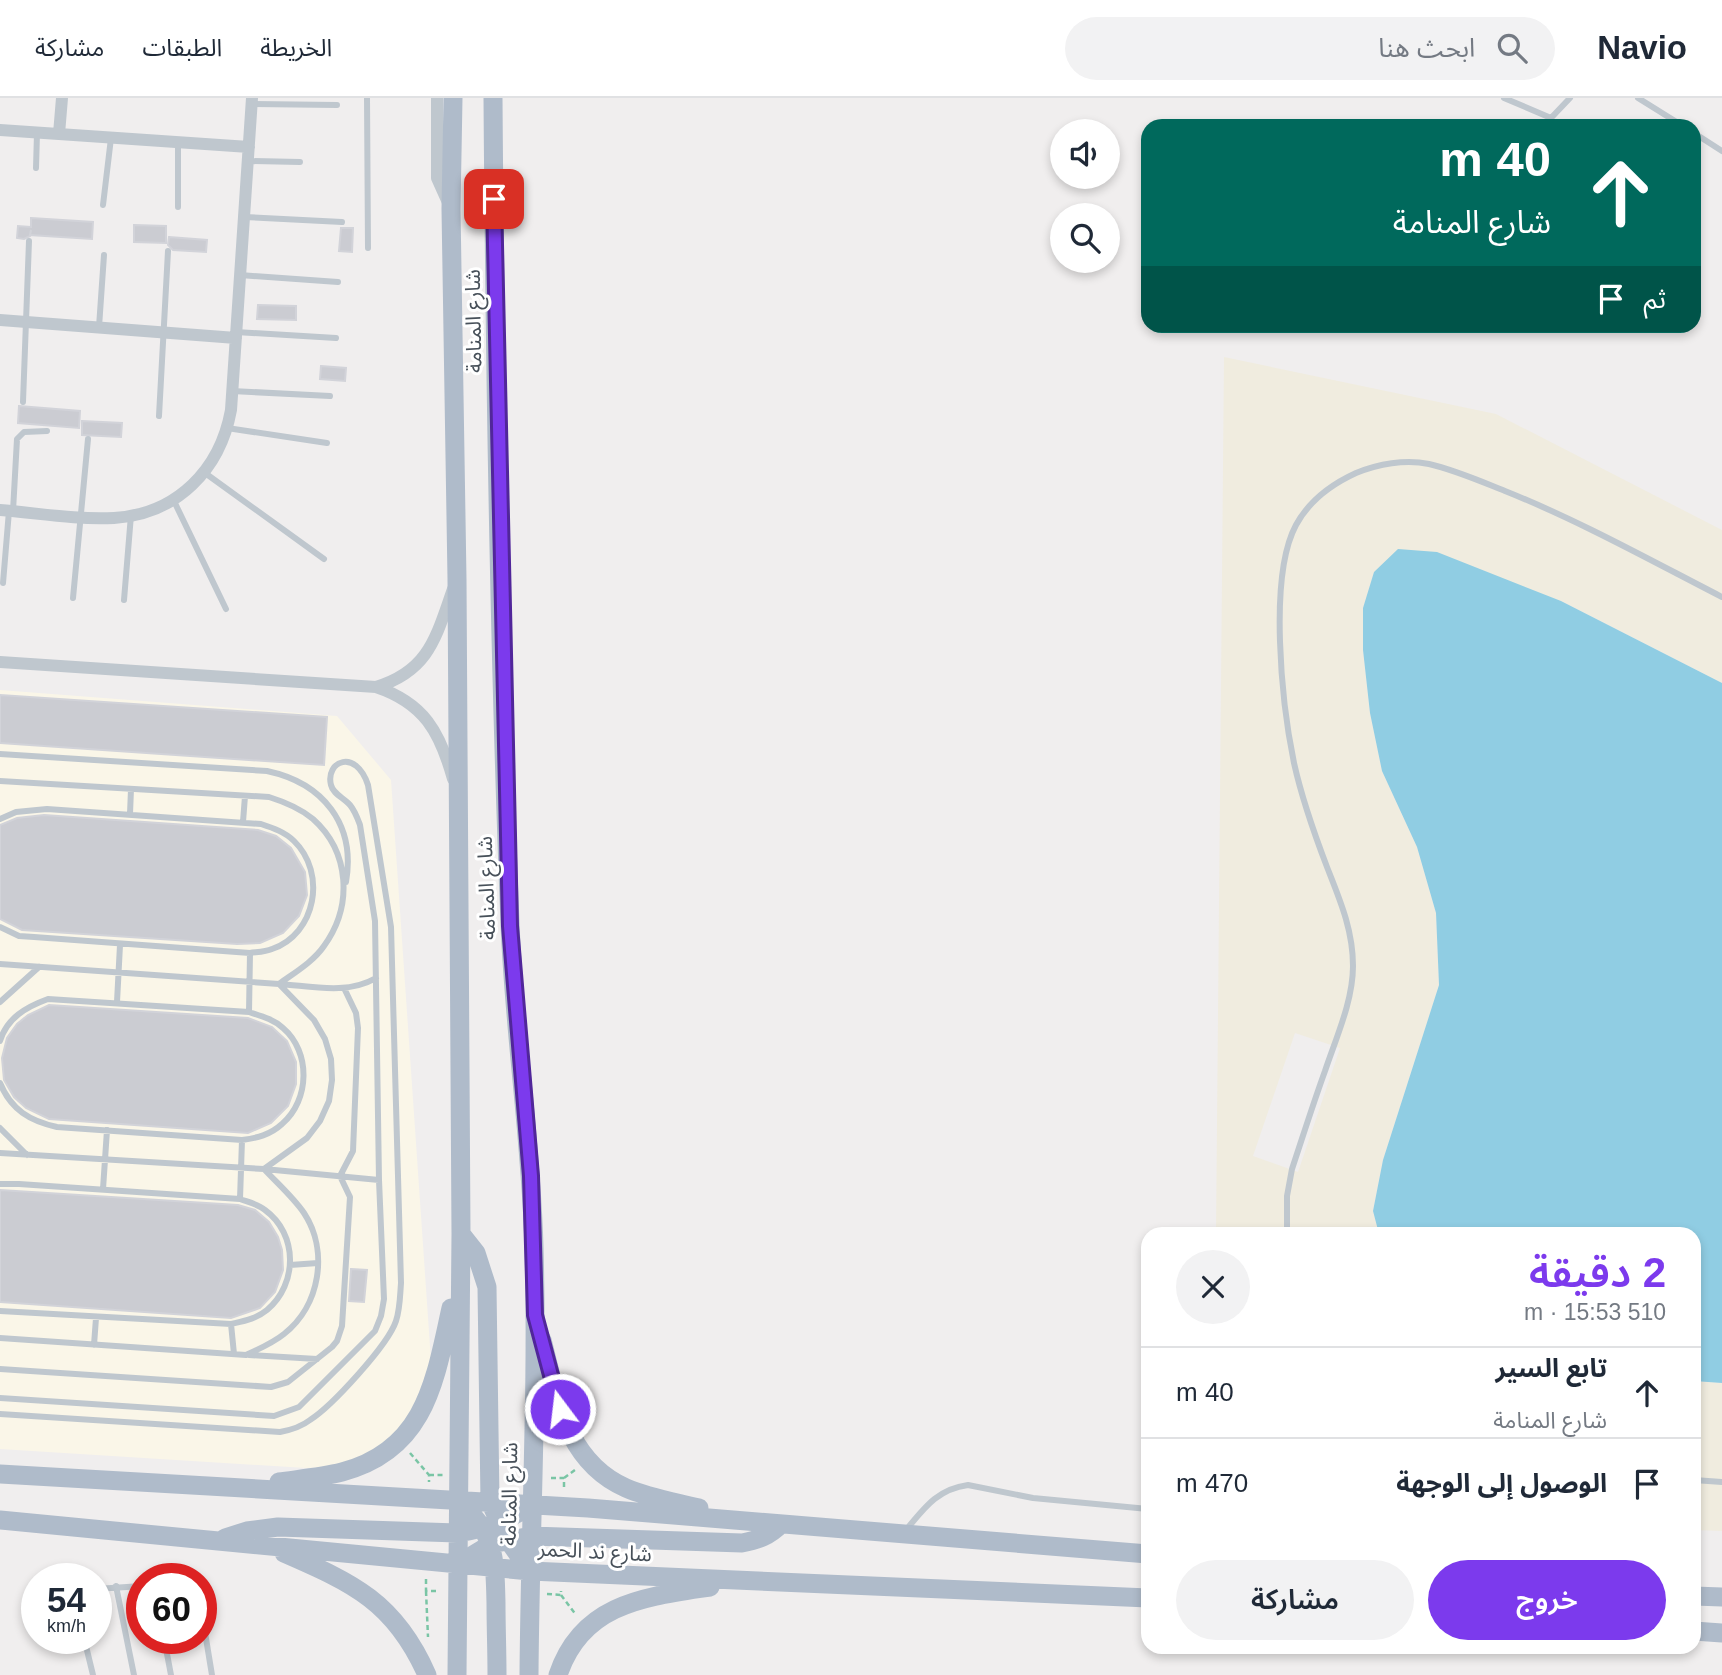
<!DOCTYPE html>
<html lang="ar">
<meta charset="utf-8">
<style>
:root{--surface:#fff;--page:#f2f2f3;--text:#1f2937;--muted:#747a83;--line:#e0e1e3;--accent:#7c3aed}
body{margin:0;font-family:Helvetica,"Noto Sans Arabic",sans-serif;background:var(--page);color:var(--text);direction:rtl;height:100vh;display:flex;flex-direction:column;font-size:26px;white-space:nowrap}
*{box-sizing:border-box;margin:0}
p{font-size:23px;color:var(--muted)}
.icon{flex:none;width:38px;height:38px;fill:none;stroke:currentColor;stroke-width:2;stroke-linecap:round;stroke-linejoin:round}
.map{position:relative;flex:1;overflow:hidden;direction:ltr}
.details{position:absolute;left:1141px;top:1129px;width:560px;height:427px;display:flex;flex-direction:column;background:var(--surface);border-radius:21px;box-shadow:0 4px 10px #0003;direction:rtl}
.details>*{flex:none}
.hud{position:absolute;left:1141px;top:21px;width:560px;height:214px;border-radius:21px;box-shadow:0 4px 10px #0003;direction:rtl;background:#00695c;color:#fff;overflow:hidden}
.buttons{position:absolute;left:1050px;top:21px;display:grid;gap:14px}
.buttons a{display:grid;place-items:center;width:70px;height:70px;border-radius:50%;background:var(--surface);box-shadow:0 4px 10px #0003;font-size:35px}
.speed{position:absolute;left:21px;top:1465px;display:flex;gap:14px;font-size:35px;font-weight:700;text-align:center}
.speed>*{display:grid;place-content:center;width:91px;height:91px;border-radius:50%;background:var(--surface);box-shadow:0 4px 10px #0003;line-height:1}
.speed small{font-size:18px;font-weight:400}
.speed .limit{border:10px solid #d22;background:#fff;color:#111}
.pin{position:absolute;display:grid;place-items:center;width:60px;height:60px;color:#fff;margin:-30px;border-radius:14px;box-shadow:0 4px 10px #0006}
.me{position:absolute;width:77px;margin:-38px;rotate:345deg;stroke-linejoin:round;filter:drop-shadow(0 0 5px #0008)}
.turn{display:flex;align-items:center;gap:24px;height:147px;padding:0 35px;font-size:32px}
.turn .icon{width:91px;height:91px;stroke-width:2.5}
.turn b{display:block;font-size:49px;line-height:60px}
.then{display:flex;align-items:center;height:66px;padding:0 35px;background:#0003;gap:14px;font-size:26px}
.round{display:grid;place-items:center;flex:none;width:74px;height:74px;border-radius:37px;background:var(--page)}
.head{display:flex;align-items:center;justify-content:space-between;height:119px;padding:0 35px}
h1{font-size:42px;font-weight:600;line-height:52px;color:var(--accent)}
.button{display:flex;gap:14px;margin-top:auto;padding:14px 35px}
.button a{flex:1;height:80px;border-radius:42px;background:var(--accent);color:#fff;font-size:28px;font-weight:600;line-height:80px;text-align:center}
.button a+a{background:var(--page);color:var(--text)}
ul{padding:0;list-style:none}
li{display:flex;align-items:center;gap:21px;height:91px;padding:0 35px;border-top:2px solid var(--line)}
li div{flex:1}
li b{display:block;font-size:26px}
li em{font-style:normal}
header{display:flex;align-items:center;gap:42px;box-sizing:border-box;height:98px;padding:0 35px;background:var(--surface);border-bottom:2px solid var(--line)}
header strong{font-size:33px}
nav{display:flex;gap:38px;margin-inline-start:auto;font-size:24px}
.search{width:490px;height:63px;background:var(--page);display:flex;align-items:center;gap:18px;box-sizing:border-box;padding:0 24px;border-radius:38px;color:var(--muted);font-size:26px}
.map>svg:first-child{display:block}
</style>
<header>
<strong>Navio</strong>
<div class="search"><svg class="icon" aria-label="search" viewBox="0 0 24 24"><circle cx="10" cy="10" r="6"/><path d="M15 15l6 6"/></svg>ابحث هنا</div>
<nav><a>الخريطة</a><a>الطبقات</a><a>مشاركة</a></nav>
</header>
<div class="map">
<svg width="1722" height="1577" viewBox="0 0 1722 1577">
<rect width="100%" height="100%" fill="#f0eeee"/>
<path fill="#faf6e8" d="M 0,592 L 337,618 L 391,682 L 431,1263 L 409,1321 L 372,1357 L 328,1369 L 306,1370 L 0,1351 Z"/>
<path fill="#f0ecdf" fill-rule="evenodd" d="M 1224,259 L 1496,316 L 1722,432 L 1722,585 L 1561,503 L 1374,474 L 1363,511 L 1363,552 L 1370,615 L 1382,673 L 1417,749 L 1436,815 L 1439,887 L 1383,1062 L 1373,1113 L 1379,1136 L 1216,1136 ZM 1295,935 L 1340,950 L 1298,1074 L 1253,1058 Z
M 1694,1283 L 1722,1285 L 1722,1433 L 1694,1432 Z"/>
<path fill="#90cde3" d="M 1398,451 L 1437,454 L 1561,503 L 1722,585 L 1722,1285 L 1694,1283 L 1694,1136 L 1379,1136 L 1373,1113 L 1383,1062 L 1439,887 L 1436,815 L 1417,749 L 1382,673 L 1370,615 L 1363,552 L 1363,510 L 1374,474 Z"/>
<path fill="#cbccd2" stroke="#d2d3d9" stroke-width="2" d="M 31,120 L 93,124 L 92,141 L 30,137 L 31,132 L 30,138 L 24,141 L 17,140 L 18,128 L 31,129 Z
M 134,127 L 166,128 L 166,145 L 134,144 Z
M 341,130 L 353,130 L 352,154 L 339,153 Z
M 169,139 L 207,142 L 206,154 L 173,152 L 168,147 Z
M 258,207 L 296,208 L 296,222 L 257,221 Z
M 321,268 L 346,270 L 345,283 L 320,281 Z
M 19,308 L 80,313 L 79,330 L 18,325 Z
M 82,323 L 122,325 L 121,339 L 82,337 Z
M 0,597 L 327,619 L 324,667 L 0,645 Z
M 44,717 L 258,732 L 276,738 L 291,750 L 305,774 L 307,797 L 299,818 L 283,835 L 260,845 L 237,846 L 22,832 L 0,821 L 0,727 L 17,720 Z
M 49,907 L 248,920 L 272,929 L 287,943 L 296,964 L 296,986 L 288,1008 L 271,1025 L 248,1035 L 49,1021 L 26,1010 L 14,999 L 4,982 L 2,960 L 7,940 L 17,926 L 28,917 Z
M 0,1092 L 238,1107 L 255,1112 L 269,1124 L 278,1139 L 282,1152 L 283,1172 L 275,1194 L 260,1210 L 231,1220 L 0,1204 Z
M 351,1171 L 367,1172 L 364,1204 L 349,1203 Z"/>
<g fill="none" stroke-linecap="round" stroke-linejoin="round">
<path stroke="#7ac5a5" stroke-width="2.5" stroke-dasharray="5 3.5" stroke-linecap="butt" d="M 410,1355 L 429,1377 L 429,1384
M 429,1377 L 443,1377
M 551,1380 L 564,1380 L 564,1392
M 564,1380 L 575,1372
M 426,1481 L 426,1493 L 439,1493
M 426,1493 L 428,1539
M 547,1496 L 561,1497 L 561,1493
M 561,1497 L 576,1517"/>
<path stroke="#bfc7ce" stroke-width="6" d="M 367,0 L 368,150
M 1504,0 L 1551,20 L 1570,0
M 1638,0 L 1683,28
M 252,6 L 337,7
M 1694,35 L 1722,53
M 248,63 L 300,64
M 36,70 L 37,35
M 103,107 L 111,40
M 178,109 L 178,44
M 244,119 L 342,124
M 240,177 L 338,184
M 99,229 L 104,157
M 236,234 L 336,240
M 232,293 L 330,298
M 23,304 L 29,143
M 159,318 L 168,153
M 227,330 L 327,345
M 205,375 L 324,461
M 173,401 L 226,511
M 13,413 L 17,341 L 24,334 L 47,333
M 3,485 L 9,413
M 73,500 L 88,341
M 124,502 L 131,417
M 0,656 L 267,673 C 323,685 356,726 346,784
M 0,683 L 269,699 C 285,704 300,710 313,721 C 350,754 353,808 324,848 C 313,864 294,875 279,886 L 0,866
M 130,716 L 131,691
M 0,721 L 16,714 L 47,711 L 261,726 C 273,730 285,734 294,743 C 327,775 316,836 272,851 C 265,854 257,854 250,855 L 34,839 L 19,838 L 0,829
M 243,724 L 245,698
M 279,886 C 311,888 347,897 376,880
M 0,904 L 39,869
M 117,904 L 120,847
M 249,914 L 250,855
M 0,943 C 7,920 26,909 48,901 L 249,914 C 261,918 273,921 283,930 C 311,954 310,1002 282,1026 C 270,1037 257,1040 242,1042 L 57,1029 C 30,1023 11,1012 0,985
M 0,1030 L 27,1057
M 0,1055 L 264,1071 L 307,1040 L 320,1023 L 329,1003 L 332,982 L 331,961 L 325,941 L 314,922 L 279,886
M 264,1071 L 379,1082
M 0,1086 L 19,1086 L 240,1101 C 248,1104 258,1106 265,1112 C 298,1136 298,1186 267,1212 C 256,1221 244,1223 231,1226 L 0,1213
M 103,1091 L 107,1032
M 240,1101 L 242,1042
M 1287,1136 L 1287,1098 L 1292,1071 C 1303,1038 1313,1006 1325,973 C 1336,940 1353,903 1353,868 C 1353,832 1340,802 1327,769 C 1314,735 1302,701 1294,665 C 1282,607 1268,479 1296,427 C 1309,403 1332,386 1356,375 C 1378,366 1405,361 1429,366 C 1455,372 1480,383 1505,393 C 1580,423 1650,462 1722,499
M 290,1167 L 318,1165
M 231,1226 L 234,1256
M 0,1240 L 246,1257 C 259,1251 273,1245 284,1236 C 320,1208 329,1153 304,1115 C 293,1099 277,1085 264,1071
M 94,1247 L 96,1220
M 249,1257 L 317,1261
M 0,1271 L 271,1289 L 288,1284 L 332,1249 L 337,1243 L 342,1228 L 350,1099 L 340,1078 L 353,1053 L 358,930 L 356,915 L 344,890
M 0,1300 L 274,1318 L 299,1309 L 375,1233 L 381,1218 L 384,1201 L 379,1082 L 375,823 L 360,727 C 357,719 355,713 350,707 C 344,700 333,696 331,687 C 325,663 356,650 368,687 L 391,829 L 401,1185 C 400,1198 400,1211 396,1223 C 388,1247 332,1308 310,1322 C 301,1329 291,1332 280,1334 L 0,1316
M 1694,1382 L 1722,1384
M 906,1432 C 925,1409 938,1391 968,1387 L 1033,1400 L 1148,1411
M 116,1488 L 134,1577
M 96,1491 L 142,1488
M 201,1510 L 212,1577
M 84,1540 L 93,1577
M 164,1540 L 171,1577"/>
<path stroke="#bfc7ce" stroke-width="12" d="M 437,0 L 437,80 L 450,109
M 0,32 L 249,49
M 59,36 L 62,0
M 0,222 L 236,240
M 0,412 C 37,415 76,422 114,420 C 177,416 220,372 231,312 L 252,0
M 0,564 L 376,589 C 424,605 440,634 453,681
M 376,589 C 429,573 436,539 453,491"/>
<path stroke="#afbbca" stroke-width="19" d="M 453,0 L 451,111 L 457,481 L 461,1136 L 457,1577
M 493,0 C 495,275 499,550 510,825 C 514,933 531,1040 534,1149 C 538,1291 530,1434 529,1577
M 461,1136 L 476,1155 L 487,1189 L 490,1404 L 508,1442 L 530,1473
M 542,1242 C 557,1299 565,1363 626,1390 C 649,1400 675,1404 699,1410
M 0,1376 L 588,1410 L 1148,1456
M 279,1384 C 300,1381 322,1379 342,1374 C 426,1352 435,1282 451,1210
M 457,1403 C 495,1432 495,1461 496,1505 C 496,1529 497,1553 497,1577
M 0,1422 L 530,1473 L 1148,1500
M 225,1440 L 247,1433 L 278,1429 L 457,1435 C 485,1431 508,1423 531,1407
M 284,1455 C 353,1485 395,1504 427,1577
M 458,1466 L 491,1446 L 531,1438 L 742,1445 C 758,1442 769,1438 781,1426
M 1694,1498 L 1722,1499
M 1694,1533 L 1722,1535
M 558,1577 C 582,1505 645,1499 710,1489"/>
</g>
<g fill="none" stroke-linecap="round" stroke-linejoin="round">
<defs>
<path id="route" d="M 494,101 L 510,828 L 531,1078 L 535,1217 L 560,1311"/>
</defs>
<use href="#route" stroke="#51269a" stroke-width="18"/>
<use href="#route" stroke="#7c3aed" stroke-width="12"/>
</g>
<g text-anchor="middle" dominant-baseline="central" stroke-width="6" stroke-linejoin="round" paint-order="stroke">
<g font-size="21" fill="#475059" stroke="#fff">
<text transform="translate(473 223) rotate(-91)">شارع المنامة</text>
<text transform="translate(486 790) rotate(-92)">شارع المنامة</text>
<text transform="translate(509 1396) rotate(-89)">شارع المنامة</text>
<text transform="translate(595 1453) rotate(3)">شارع ند الحمر</text>
</g>
</g>
</svg>
<div class="buttons">
<a><svg class="icon" aria-label="sound" viewBox="0 0 24 24"><path d="M4 9h4l5-4v14l-5-4H4zM17 9q2 3 0 6"/></svg></a>
<a><svg class="icon" aria-label="search" viewBox="0 0 24 24"><circle cx="10" cy="10" r="6"/><path d="M15 15l6 6"/></svg></a>
</div>
<div class="speed"><div>54<small>km/h</small></div><div class="limit">60</div></div>
<div class="pin" style="left:494px;top:101px;background:#d93025"><svg class="icon" aria-label="arrive" viewBox="0 0 24 24"><path d="M6 21V4h12l-3 4 3 4H6"/></svg></div>
<svg class="me" style="left:560px;top:1311px" viewBox="-20 -20 40 40"><circle r="17" fill="#7c3aed" stroke="#fff" stroke-width="3"/><path d="M0-11L8 9 0 5-8 9z" fill="#fff"/></svg>
<div class="hud">
<div class="turn"><svg class="icon" aria-label="ahead" viewBox="0 0 24 24"><path d="M12 20V5M6 11l6-6 6 6"/></svg><div><b>40 m</b>شارع المنامة</div></div>
<div class="then">ثم<svg class="icon" aria-label="arrive" viewBox="0 0 24 24"><path d="M6 21V4h12l-3 4 3 4H6"/></svg></div>
</div>
<section class="details">
<div class="head"><div><h1>2 دقيقة</h1><p>510 m · 15:53</p></div><a class="round"><svg class="icon" aria-label="close" viewBox="0 0 24 24"><path d="M6 6l12 12M18 6L6 18"/></svg></a></div>
<ul>
<li><svg class="icon" aria-label="ahead" viewBox="0 0 24 24"><path d="M12 20V5M6 11l6-6 6 6"/></svg><div><b>تابع السير</b><p>شارع المنامة</p></div><em>40 m</em></li>
<li><svg class="icon" aria-label="arrive" viewBox="0 0 24 24"><path d="M6 21V4h12l-3 4 3 4H6"/></svg><div><b>الوصول إلى الوجهة</b></div><em>470 m</em></li>
</ul>
<div class="button"><a>خروج</a><a>مشاركة</a></div>
</section>
</div>
